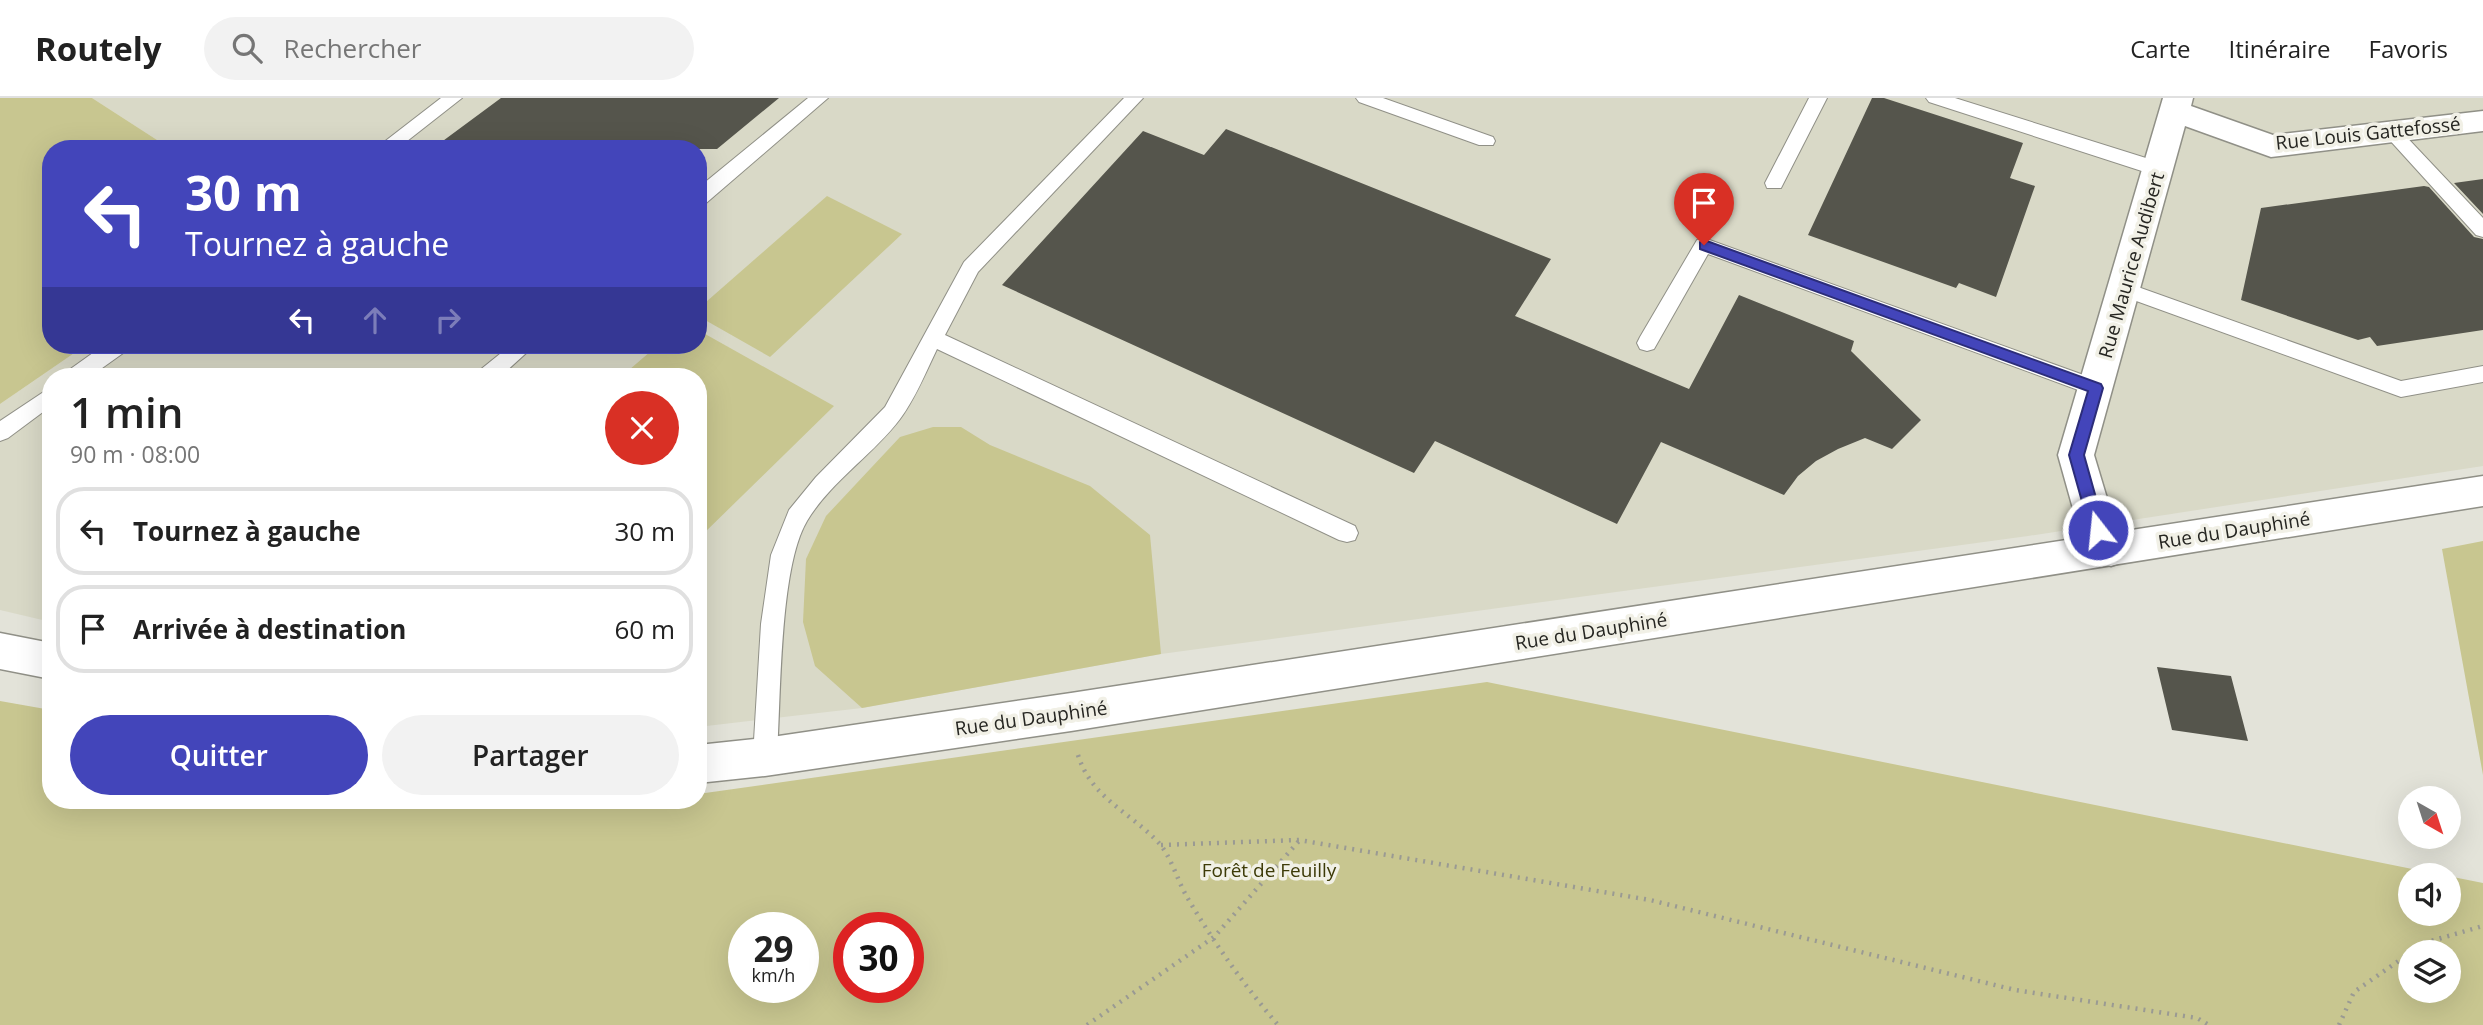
<!DOCTYPE html>
<html lang="fr">
<meta charset="utf-8">
<style>
:root{--surface:#fff;--page:#f2f2f2;--text:#222;--muted:#767676;--line:#e0e0e0;--accent:#4345ba}
body{margin:0;font-family:"Open Sans",sans-serif;background:var(--page);color:var(--text);height:100vh;display:flex;flex-direction:column;font-size:26px;white-space:nowrap}
*{box-sizing:border-box;margin:0}
p{font-size:23px;color:var(--muted)}
.icon{flex:none;width:38px;height:38px;fill:none;stroke:currentColor;stroke-width:2;stroke-linecap:round;stroke-linejoin:round}
.map{position:relative;flex:1;overflow:hidden}
.side{position:absolute;left:42px;top:270px;width:665px;height:441px;display:flex;flex-direction:column;background:var(--surface);border-radius:28px;box-shadow:0 7px 28px #0002}
.side>*{flex:none}
.guide{position:absolute;left:42px;top:42px;width:665px;height:214px;border-radius:28px;box-shadow:0 7px 28px #0002;background:#4345ba;color:#fff;overflow:hidden}
.needle{width:46px;rotate:141deg}
.buttons{position:absolute;left:2398px;top:688px;display:grid;gap:14px}
.buttons a{display:grid;place-items:center;width:63px;height:63px;border-radius:50%;background:var(--surface);box-shadow:0 7px 28px #0002;font-size:35px}
.speed{position:absolute;left:728px;top:814px;display:flex;gap:14px;font-size:35px;font-weight:700;text-align:center}
.speed>*{display:grid;place-content:center;width:91px;height:91px;border-radius:50%;background:var(--surface);box-shadow:0 7px 28px #0002;line-height:1}
.speed small{font-size:18px;font-weight:400}
.speed .limit{border:10px solid #d22;background:#fff;color:#111}
.pin{position:absolute;display:grid;place-items:center;width:60px;height:60px;color:#fff;margin:-72px -30px;border-radius:50% 50% 50% 0;rotate:-45deg;box-shadow:0 0 7px #0007}
.pin .icon{rotate:45deg}
.me{position:absolute;width:77px;margin:-38px;rotate:344deg;stroke-linejoin:round;filter:drop-shadow(0 0 5px #0008)}
.turn{display:flex;align-items:center;gap:24px;height:147px;padding:0 28px;font-size:32px}
.turn .icon{width:91px;height:91px;stroke-width:2.5}
.turn b{display:block;font-size:49px;line-height:60px}
.lanes{display:flex;align-items:center;height:66px;padding:0 28px;background:#0003;justify-content:center;gap:35px;direction:ltr}
.lanes .off{opacity:.35}
.round{display:grid;place-items:center;flex:none;width:74px;height:74px;border-radius:37px;background:var(--page)}
.headline{display:flex;align-items:center;justify-content:space-between;height:119px;padding:0 28px}
h1{font-size:42px;font-weight:600;line-height:52px}
.primary-button{display:flex;gap:14px;margin-top:auto;padding:14px 28px}
.primary-button a{flex:1;height:80px;border-radius:42px;background:var(--accent);color:#fff;font-size:28px;font-weight:600;line-height:80px;text-align:center}
.primary-button a+a{background:var(--page);color:var(--text)}
ul{padding:0;list-style:none}
li{display:flex;align-items:center;gap:21px;height:88px;margin:0 14px 10px;padding:0 14px;border:4px solid var(--line);border-radius:28px}
li div{flex:1}
li b{display:block;font-size:26px}
li em{font-style:normal}
header{display:flex;align-items:center;gap:42px;box-sizing:border-box;height:98px;padding:0 35px;background:var(--surface);border-bottom:2px solid var(--line)}
header strong{font-size:33px}
nav{display:flex;gap:38px;margin-inline-start:auto;font-size:24px}
.search{width:490px;height:63px;background:var(--page);display:flex;align-items:center;gap:18px;box-sizing:border-box;padding:0 24px;border-radius:38px;color:var(--muted);font-size:26px}
.map>svg:first-child{display:block}
</style>
<header>
<strong>Routely</strong>
<div class="search"><svg class="icon" aria-label="search" viewBox="0 0 24 24"><circle cx="10" cy="10" r="6"/><path d="M15 15l6 6"/></svg>Rechercher</div>
<nav><a>Carte</a><a>Itinéraire</a><a>Favoris</a></nav>
</header>
<div class="map">
<svg width="2483" height="927" viewBox="0 0 2483 927">
<rect width="100%" height="100%" fill="#e3e3d9"/>
<path fill="#d9d9c7" d="M 92,0 L 2483,0 L 2483,368 L 2028,438 L 1161,556 L 862,610 L 698,629 L 698,278 L 51,278 L 51,524 L 0,512 L 0,306 L 86,247 L 698,247 L 698,51 L 171,51 Z"/>
<path fill="#c8c690" fill-rule="evenodd" d="M 0,0 L 92,0 L 171,51 L 51,51 L 51,247 L 86,247 L 0,306 Z
M 827,98 L 902,136 L 770,259 L 698,218 L 698,211 Z
M 698,232 L 834,308 L 698,441 L 698,278 L 622,278 L 658,247 L 698,247 Z
M 933,329 L 961,329 L 990,347 L 1090,388 L 1150,437 L 1161,556 L 862,610 L 815,568 L 803,524 L 806,461 L 826,418 L 900,339 Z
M 2483,443 L 2483,677 L 2442,451 Z
M 1487,584 L 2442,777 L 2410,777 L 2410,816 L 2448,816 L 2448,778 L 2483,785 L 2483,927 L 0,927 L 0,603 L 51,612 L 51,702 L 550,702 L 599,710 L 660,702 L 698,702 L 698,696 ZM 744,830 L 803,830 L 803,889 L 744,889 ZM 849,830 L 908,830 L 908,889 L 849,889 ZM 2410,854 L 2448,854 L 2448,892 L 2410,892 Z"/>
<path fill="#55554c" d="M 501,0 L 779,0 L 717,51 L 432,51 Z
M 1872,0 L 1884,0 L 2023,45 L 2010,80 L 2035,88 L 1996,199 L 1959,185 L 1956,190 L 1808,137 Z
M 1226,31 L 1551,161 L 1515,218 L 1689,291 L 1739,197 L 1854,243 L 1851,253 L 1921,322 L 1892,351 L 1865,340 L 1838,351 L 1816,363 L 1798,378 L 1784,397 L 1661,344 L 1617,426 L 1435,343 L 1414,375 L 1002,187 L 1143,33 L 1204,57 Z
M 2483,81 L 2483,116 L 2454,85 Z
M 2424,88 L 2429,89 L 2474,139 L 2483,141 L 2483,232 L 2377,248 L 2370,239 L 2358,242 L 2241,202 L 2261,110 Z
M 2157,569 L 2231,578 L 2248,643 L 2172,632 Z"/>
<g fill="none" stroke-linecap="round" stroke-linejoin="round">
<defs>
<path id="lane" d="M 441,0 L 462,0 L 397,51 L 375,51 Z
M 808,0 L 828,0 L 705,106 L 698,108 L 698,90 Z
M 1124,0 L 1143,0 L 978,174 L 945,237 L 1355,428 L 1358,435 L 1355,442 L 1347,444 L 1339,442 L 937,251 C 926,274 915,301 900,321 C 872,358 831,383 807,423 C 779,470 781,601 777,659 L 774,667 L 765,670 L 756,667 L 753,659 L 761,526 L 771,457 L 789,412 L 816,379 L 885,309 L 964,164 Z
M 1356,0 L 1383,0 L 1493,39 L 1495,43 L 1493,47 L 1479,47 L 1359,4 Z
M 1809,0 L 1827,0 L 1781,90 L 1767,90 L 1765,85 Z
M 1926,0 L 1955,0 L 2165,66 L 2167,71 L 2165,76 L 2151,76 L 1929,4 Z
M 2392,28 L 2398,30 L 2483,120 L 2483,139 L 2476,137 L 2386,38 L 2383,34 L 2386,30 Z
M 1704,140 L 2103,284 L 2106,290 L 2103,296 L 2096,298 L 2089,296 L 1708,156 L 1654,251 L 1647,253 L 1640,251 L 1637,245 L 1640,239 L 1697,142 Z
M 2124,184 L 2401,283 L 2483,268 L 2483,284 L 2401,299 L 2117,196 L 2114,191 L 2117,186 Z
M 104,247 L 129,247 L 126,253 L 91,278 L 66,278 L 69,272 Z
M 511,247 L 535,247 L 501,278 L 477,278 L 480,272 Z
M 51,289 L 51,308 L 8,340 L 0,343 L 0,323 Z"/>
<path id="street" d="M 2163,0 L 2193,0 L 2191,8 L 2273,37 L 2483,13 L 2483,33 L 2271,59 L 2185,28 L 2094,357 L 2115,427 L 2130,452 L 2125,463 L 2111,468 L 2097,463 L 2079,432 L 2058,357 Z"/>
<path id="secondary" d="M 2483,378 L 2483,408 L 1071,633 L 765,678 L 698,685 L 698,647 L 765,640 L 1071,595 Z
M 0,535 L 51,545 L 51,581 L 0,571 Z"/>
</defs>
<use href="#lane" stroke="#909087" stroke-width="2"/>
<use href="#street" stroke="#909087" stroke-width="3"/>
<use href="#secondary" stroke="#909087" stroke-width="3"/>
<path stroke="#9a9a93" stroke-width="4.5" stroke-dasharray="2 6" stroke-linecap="butt" d="M 1078,657 C 1091,699 1128,713 1157,743 C 1171,757 1177,782 1187,799 C 1214,845 1244,887 1278,927
M 1161,747 L 1299,742 L 1650,802 L 2015,892 L 2197,920 L 2209,927
M 2411,854 L 2424,845 L 2483,828
M 1087,927 L 1214,839 L 1299,743
M 2339,927 L 2354,894 L 2410,855"/>
<use href="#lane" fill="#fff" fill-rule="evenodd"/>
<use href="#street" fill="#fff" fill-rule="evenodd"/>
<use href="#secondary" fill="#fff" fill-rule="evenodd"/>
</g>
<path fill="#4345ba" stroke="#2c2d79" stroke-width="2" d="M 1704,142 L 2101,286 L 2103,290 L 2084,357 L 2105,432 L 2103,436 L 2092,436 L 2090,432 L 2069,357 L 2088,293 L 1700,151 L 1700,144 Z"/>
<g text-anchor="middle" dominant-baseline="central" stroke-width="7" stroke-linejoin="round" paint-order="stroke">
<g font-size="19" fill="#262622" stroke="#f1f0e6">
<text transform="translate(2368 35) rotate(-6)">Rue Louis Gattefossé</text>
<text transform="translate(2131 167) rotate(-74)">Rue Maurice Audibert</text>
<text transform="translate(2234 432) rotate(-9)">Rue du Dauphiné</text>
<text transform="translate(1591 533) rotate(-9)">Rue du Dauphiné</text>
<text transform="translate(1031 620) rotate(-8)">Rue du Dauphiné</text>
</g>
<g font-size="19" fill="#3d3a07" stroke="#f1f0e6">
<text x="1269" y="772">Forêt de Feuilly</text>
</g>
</g>
</svg>
<div class="buttons">
<a><svg class="needle" viewBox="-14 -14 28 28"><path d="M0-13l5 13h-10z" fill="#e53935"/><path d="M0 13l5-13h-10z" fill="#767676"/></svg></a>
<a><svg class="icon" aria-label="sound" viewBox="0 0 24 24"><path d="M4 9h4l5-4v14l-5-4H4zM17 9q2 3 0 6"/></svg></a>
<a><svg class="icon" aria-label="layers" viewBox="0 0 24 24"><path d="M12 4l9 5-9 5-9-5zM3 14l9 5 9-5"/></svg></a>
</div>
<div class="speed"><div>29<small>km/h</small></div><div class="limit">30</div></div>
<div class="pin" style="left:1704px;top:147px;background:#d93025"><svg class="icon" aria-label="arrive" viewBox="0 0 24 24"><path d="M6 21V4h12l-3 4 3 4H6"/></svg></div>
<svg class="me" style="left:2098px;top:432px" viewBox="-20 -20 40 40"><circle r="17" fill="#4345ba" stroke="#fff" stroke-width="3"/><path d="M0-11L8 9 0 5-8 9z" fill="#fff"/></svg>
<div class="guide">
<div class="turn"><svg class="icon" aria-label="left" viewBox="0 0 24 24"><path d="M17 20v-9H6M10 6l-5 5 5 5"/></svg><div><b>30 m</b>Tournez à gauche</div></div>
<div class="lanes"><svg class="icon" aria-label="left" viewBox="0 0 24 24"><path d="M17 20v-9H6M10 6l-5 5 5 5"/></svg><svg class="icon off" aria-label="ahead" viewBox="0 0 24 24"><path d="M12 20V5M6 11l6-6 6 6"/></svg><svg class="icon off" aria-label="right" viewBox="0 0 24 24"><path d="M7 20v-9h11M14 6l5 5-5 5"/></svg></div>
</div>
<section class="side">
<div class="headline"><div><h1>1 min</h1><p>90 m · 08:00</p></div><a class="round" style="background:#d93025;color:#fff"><svg class="icon" aria-label="close" viewBox="0 0 24 24"><path d="M6 6l12 12M18 6L6 18"/></svg></a></div>
<ul>
<li><svg class="icon" aria-label="left" viewBox="0 0 24 24"><path d="M17 20v-9H6M10 6l-5 5 5 5"/></svg><div><b>Tournez à gauche</b></div><em>30 m</em></li>
<li><svg class="icon" aria-label="arrive" viewBox="0 0 24 24"><path d="M6 21V4h12l-3 4 3 4H6"/></svg><div><b>Arrivée à destination</b></div><em>60 m</em></li>
</ul>
<div class="primary-button"><a>Quitter</a><a>Partager</a></div>
</section>
</div>
